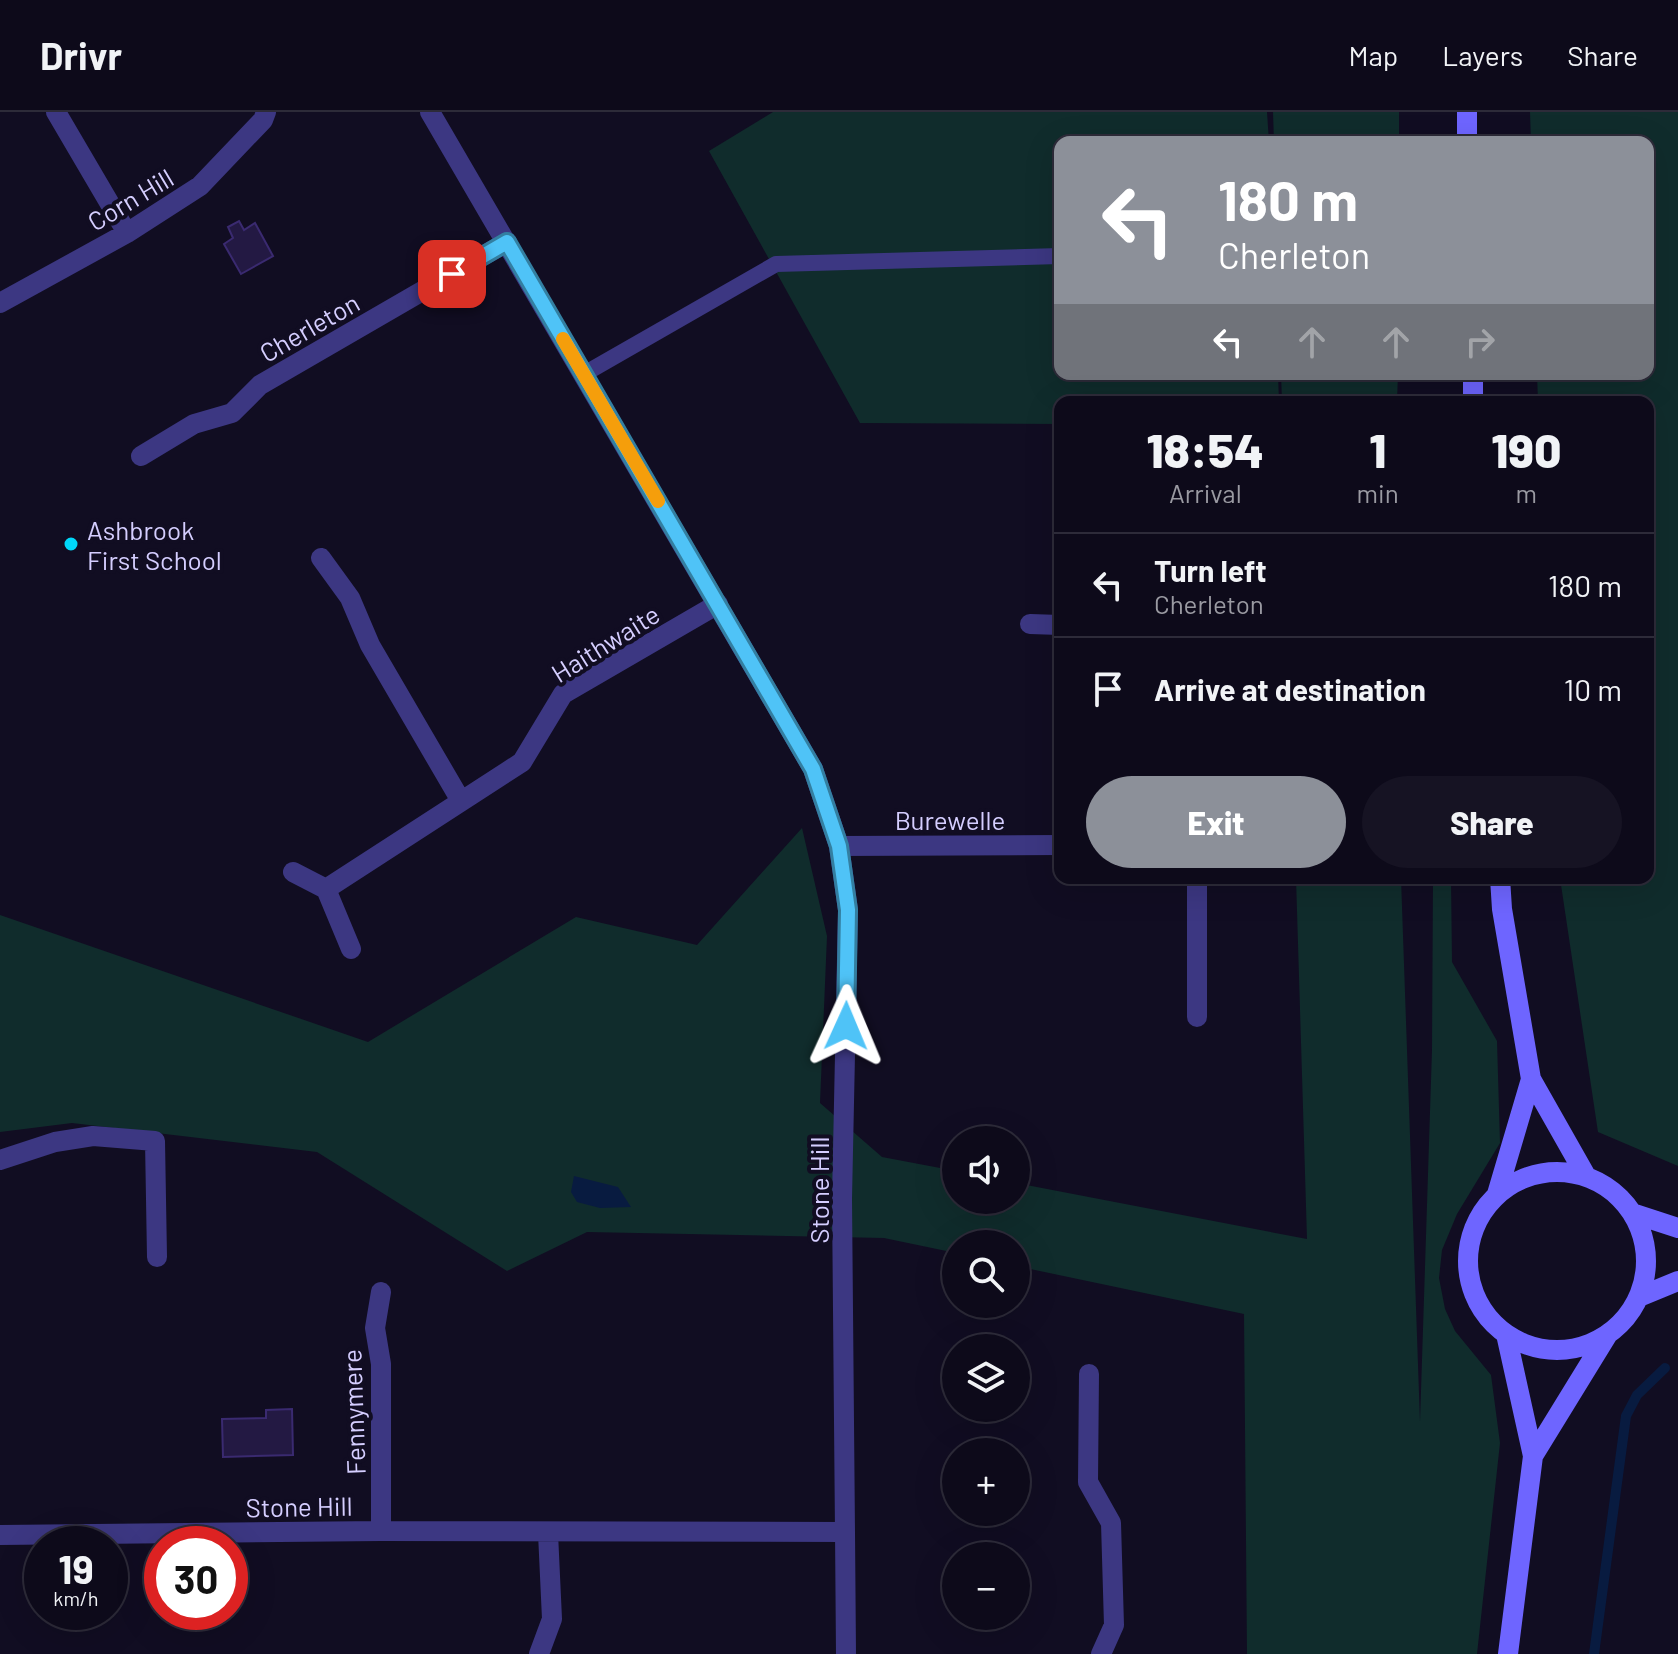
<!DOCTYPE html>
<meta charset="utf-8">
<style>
:root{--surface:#0d0a1a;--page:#161323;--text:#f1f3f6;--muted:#9a9aa2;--line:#2d2b39;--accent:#8c9099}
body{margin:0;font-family:Barlow,sans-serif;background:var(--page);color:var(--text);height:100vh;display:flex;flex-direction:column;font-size:30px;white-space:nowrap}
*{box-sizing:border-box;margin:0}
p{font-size:26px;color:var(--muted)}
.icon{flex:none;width:44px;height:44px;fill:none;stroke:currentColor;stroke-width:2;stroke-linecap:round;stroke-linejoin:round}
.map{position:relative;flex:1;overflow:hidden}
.details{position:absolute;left:1054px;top:284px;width:600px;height:488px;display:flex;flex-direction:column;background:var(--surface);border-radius:16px;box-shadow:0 8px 32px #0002,0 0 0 2px var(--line)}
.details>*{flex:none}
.banner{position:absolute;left:1054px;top:24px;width:600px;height:244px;border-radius:16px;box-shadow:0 8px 32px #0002,0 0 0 2px var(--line);background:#8c9099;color:#fff;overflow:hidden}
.tools{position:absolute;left:942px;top:1014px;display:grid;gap:16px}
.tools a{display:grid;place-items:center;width:88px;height:88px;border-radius:50%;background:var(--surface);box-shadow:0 8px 32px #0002,0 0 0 2px var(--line);font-size:40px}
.speed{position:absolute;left:24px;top:1414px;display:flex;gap:16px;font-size:40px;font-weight:700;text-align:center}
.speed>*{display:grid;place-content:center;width:104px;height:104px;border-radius:50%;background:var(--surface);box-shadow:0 8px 32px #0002,0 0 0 2px var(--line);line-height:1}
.speed small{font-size:20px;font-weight:400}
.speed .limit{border:12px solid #d22;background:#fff;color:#111}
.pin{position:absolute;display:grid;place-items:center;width:68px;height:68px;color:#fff;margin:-34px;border-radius:16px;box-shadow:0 4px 12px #0006}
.me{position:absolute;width:88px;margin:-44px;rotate:1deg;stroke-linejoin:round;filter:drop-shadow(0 0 6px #0008)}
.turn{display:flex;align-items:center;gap:28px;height:168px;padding:0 32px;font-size:36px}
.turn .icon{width:104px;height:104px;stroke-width:2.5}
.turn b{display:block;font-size:56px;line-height:68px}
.lanes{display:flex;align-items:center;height:76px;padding:0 32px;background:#0003;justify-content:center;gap:40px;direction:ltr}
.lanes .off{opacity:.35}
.eta{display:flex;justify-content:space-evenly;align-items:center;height:136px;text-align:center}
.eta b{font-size:48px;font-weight:800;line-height:56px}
.button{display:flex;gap:16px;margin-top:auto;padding:16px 32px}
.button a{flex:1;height:92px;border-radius:48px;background:var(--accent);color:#fff;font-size:32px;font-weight:800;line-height:92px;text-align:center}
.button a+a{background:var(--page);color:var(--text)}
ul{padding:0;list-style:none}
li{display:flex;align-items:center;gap:24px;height:104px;padding:0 32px;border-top:2px solid var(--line)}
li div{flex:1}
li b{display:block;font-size:30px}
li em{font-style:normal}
header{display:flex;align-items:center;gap:48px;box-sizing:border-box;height:112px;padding:0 40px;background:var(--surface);border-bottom:2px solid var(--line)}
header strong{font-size:38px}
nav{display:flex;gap:44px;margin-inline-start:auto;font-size:28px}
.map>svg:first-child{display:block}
</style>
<header>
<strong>Drivr</strong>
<nav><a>Map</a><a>Layers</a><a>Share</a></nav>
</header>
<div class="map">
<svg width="1678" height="1542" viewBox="0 0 1678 1542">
<rect width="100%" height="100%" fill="#110d22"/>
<path fill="#102c2c" d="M 773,0 L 1267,0 L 1269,30 L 1060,30 L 1060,262 L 1278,262 L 1279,290 L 1060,290 L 1060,312 L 860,311 L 709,39 Z
M 1273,0 L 1399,0 L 1399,30 L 1274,30 Z
M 1530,0 L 1678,0 L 1678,1054 L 1598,1020 L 1560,766 L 1648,766 L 1648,290 L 1538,290 L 1537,262 L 1648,262 L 1648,30 L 1531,30 Z
M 1281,262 L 1398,262 L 1397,290 L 1282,290 Z
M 802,716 L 827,824 L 820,991 L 882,1045 L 956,1059 L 956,1088 L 1016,1088 L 1016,1071 L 1307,1127 L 1296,766 L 1401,766 L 1420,1310 L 1432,938 L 1433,766 L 1451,766 L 1452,850 L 1497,929 L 1500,1031 L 1457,1102 L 1442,1138 L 1439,1166 L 1445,1197 L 1455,1219 L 1491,1263 L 1500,1331 L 1477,1542 L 1247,1542 L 1244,1202 L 1016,1154 L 1016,1132 L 956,1132 L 956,1141 L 884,1126 L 587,1120 L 507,1159 L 317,1040 L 72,1011 L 0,1020 L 0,803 L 368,930 L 576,805 L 697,833 Z"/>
<path fill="#081b40" d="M 574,1064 L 618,1075 L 631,1095 L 600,1096 L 577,1090 L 571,1080 Z"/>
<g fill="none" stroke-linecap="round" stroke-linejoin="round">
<path stroke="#081b40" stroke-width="10" d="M 1594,1542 L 1626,1304 L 1637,1283 L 1665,1256"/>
</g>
<path fill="#231943" stroke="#3a2a70" stroke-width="2" d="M 239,109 L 244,118 L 255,111 L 273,144 L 241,162 L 224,132 L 233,126 L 228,115 Z
M 292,1297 L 293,1343 L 223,1345 L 222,1307 L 266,1306 L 266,1298 Z"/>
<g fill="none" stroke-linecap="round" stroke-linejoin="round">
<path stroke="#3c3782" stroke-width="16" d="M 584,262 L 776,152 L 1060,144"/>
<path stroke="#3c3782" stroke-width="20" d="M 56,0 L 127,121
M 0,191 L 127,121 L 200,74 L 263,8 L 266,0
M 141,344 L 194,312 L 232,301 L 260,273 L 507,130
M 321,446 L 350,486 L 370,533 L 461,689
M 1030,512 L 1060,513
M 839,734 L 1060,733
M 293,760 L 326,777
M 351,837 L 326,777 L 522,650 L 563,582 L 718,492
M 1197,905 L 1197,766
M 0,1048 L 55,1030 L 93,1024 L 155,1029 L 157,1145
M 1089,1262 L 1088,1370 L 1111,1411 L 1114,1513 L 1101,1542
M 381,1419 L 381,1252 L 375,1216 L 381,1180
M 845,1420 L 846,1542
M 0,1423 L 381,1419 L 845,1420 L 842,1087 L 848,798 L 839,734 L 813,657 L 430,0
M 539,1542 L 552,1507 L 548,1421"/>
<path stroke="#6e65ff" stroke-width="20" d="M 1467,0 L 1467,30
M 1473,262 L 1473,290
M 1500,766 L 1502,797 L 1531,967 L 1586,1064
M1468 1149a89 89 0 1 1 178 0a89 89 0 1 1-178 0Z
M 1497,1082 L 1531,967
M 1632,1101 L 1678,1116
M 1639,1185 L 1678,1169
M 1506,1222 L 1533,1344 L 1508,1542
M 1533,1344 L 1608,1222"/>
</g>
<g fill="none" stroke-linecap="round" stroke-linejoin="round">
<defs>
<path id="route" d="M 452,162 L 507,130 L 813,657 L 839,734 L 848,798 L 846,914"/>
</defs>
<use href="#route" stroke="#337fa1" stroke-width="20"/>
<use href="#route" stroke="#4fc3f7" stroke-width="14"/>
<path stroke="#f59e0b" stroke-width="14" d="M 563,227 L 658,389"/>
</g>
<circle fill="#00d7f9" stroke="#110d22" stroke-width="3" cx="71" cy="432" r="8"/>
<g text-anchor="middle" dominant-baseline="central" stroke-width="8" stroke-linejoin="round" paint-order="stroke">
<g font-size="26" fill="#d5ceff" stroke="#110d22">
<text transform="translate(130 87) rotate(-31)">Corn Hill</text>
<text transform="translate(309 215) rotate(-30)">Cherleton</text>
<text transform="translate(605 531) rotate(-32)">Haithwaite</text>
<text x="950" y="707">Burewelle</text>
<text transform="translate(818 1078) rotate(-90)">Stone Hill</text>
<text transform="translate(353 1300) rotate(-92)">Fennymere</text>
<text transform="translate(299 1394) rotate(-1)">Stone Hill</text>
</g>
<g font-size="26" fill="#d5ceff" stroke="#110d22" text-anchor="start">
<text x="87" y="417">Ashbrook<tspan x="87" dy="30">First School</tspan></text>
</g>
</g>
</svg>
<div class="tools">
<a><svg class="icon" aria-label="sound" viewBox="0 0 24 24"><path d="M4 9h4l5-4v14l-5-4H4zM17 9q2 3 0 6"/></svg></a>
<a><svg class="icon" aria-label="search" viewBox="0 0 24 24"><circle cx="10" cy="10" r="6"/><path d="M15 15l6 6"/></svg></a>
<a><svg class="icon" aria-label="layers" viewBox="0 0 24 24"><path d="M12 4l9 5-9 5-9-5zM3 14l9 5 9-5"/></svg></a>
<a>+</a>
<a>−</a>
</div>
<div class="speed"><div>19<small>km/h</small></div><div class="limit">30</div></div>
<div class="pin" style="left:452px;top:162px;background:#d93025"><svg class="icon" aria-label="arrive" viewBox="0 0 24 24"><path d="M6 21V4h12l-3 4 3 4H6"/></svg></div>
<svg class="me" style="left:846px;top:914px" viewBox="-20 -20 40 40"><path d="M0-17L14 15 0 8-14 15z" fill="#4fc3f7" stroke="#fff" stroke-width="4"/></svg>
<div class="banner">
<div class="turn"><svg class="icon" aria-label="left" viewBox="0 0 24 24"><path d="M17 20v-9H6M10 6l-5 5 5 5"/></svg><div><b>180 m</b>Cherleton</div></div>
<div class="lanes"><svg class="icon" aria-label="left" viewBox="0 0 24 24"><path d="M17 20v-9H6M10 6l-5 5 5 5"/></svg><svg class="icon off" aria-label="ahead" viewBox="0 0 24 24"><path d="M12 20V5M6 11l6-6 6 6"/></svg><svg class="icon off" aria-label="ahead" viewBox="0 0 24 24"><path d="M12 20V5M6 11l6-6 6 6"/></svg><svg class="icon off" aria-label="right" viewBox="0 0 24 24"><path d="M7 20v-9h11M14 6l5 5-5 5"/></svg></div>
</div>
<section class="details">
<div class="eta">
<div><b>18:54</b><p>Arrival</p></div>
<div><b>1</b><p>min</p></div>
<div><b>190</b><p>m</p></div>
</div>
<ul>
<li><svg class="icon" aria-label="left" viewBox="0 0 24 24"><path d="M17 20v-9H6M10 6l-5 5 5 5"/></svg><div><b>Turn left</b><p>Cherleton</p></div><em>180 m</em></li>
<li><svg class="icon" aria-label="arrive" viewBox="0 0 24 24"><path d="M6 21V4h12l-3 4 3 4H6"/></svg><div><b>Arrive at destination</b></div><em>10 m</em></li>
</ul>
<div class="button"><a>Exit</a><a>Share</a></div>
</section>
</div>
